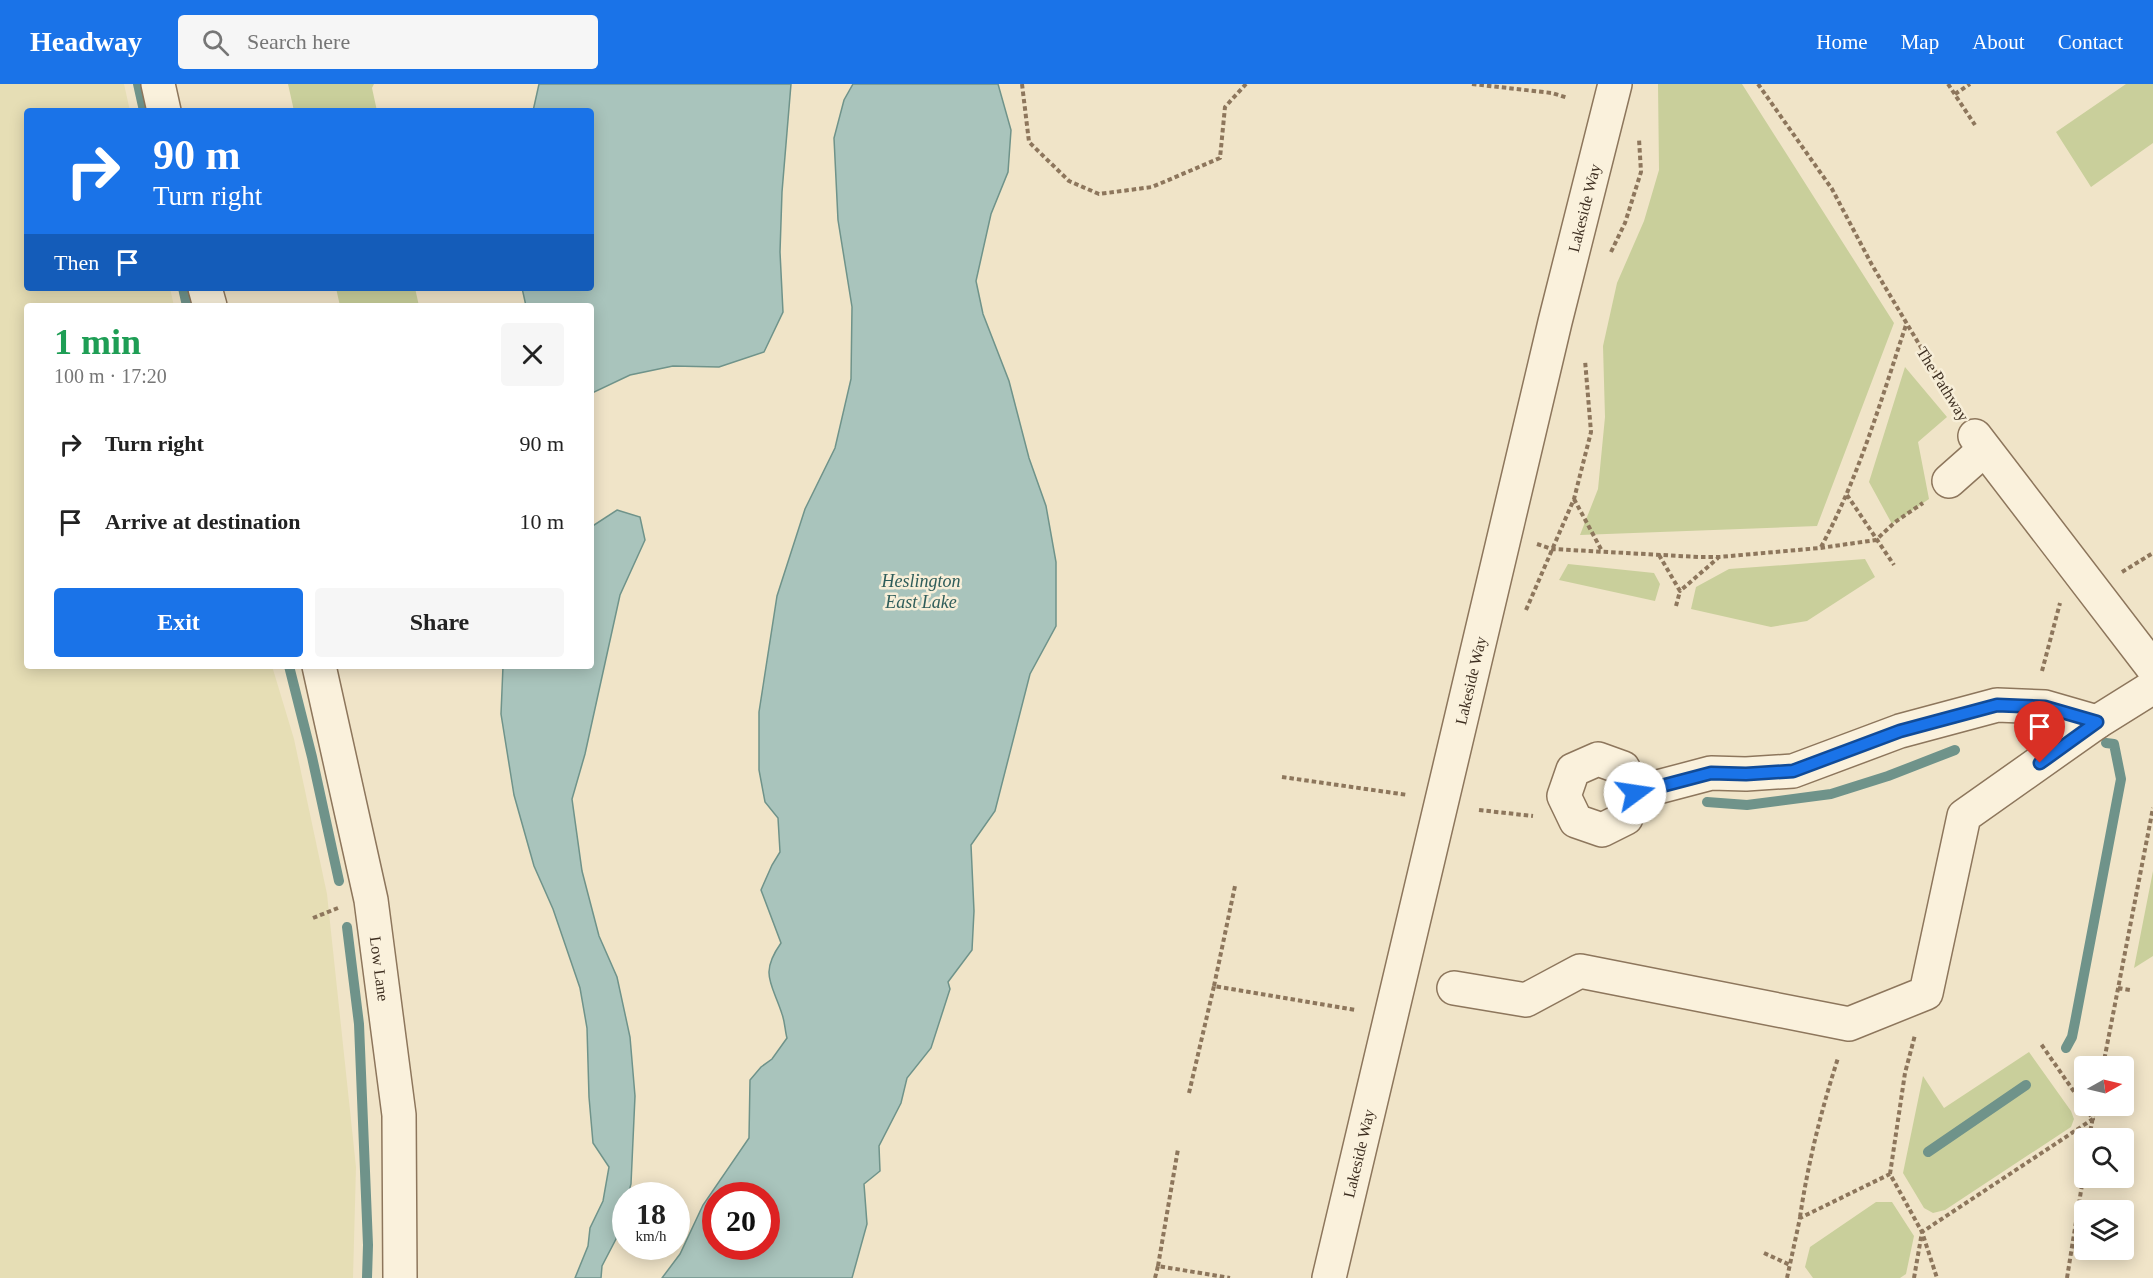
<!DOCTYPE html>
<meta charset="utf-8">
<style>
:root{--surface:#fff;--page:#f6f6f6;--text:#222;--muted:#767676;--accent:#1a73e8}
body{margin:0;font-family:Georgia,serif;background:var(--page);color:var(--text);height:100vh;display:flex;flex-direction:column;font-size:22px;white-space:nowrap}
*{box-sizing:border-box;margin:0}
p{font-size:20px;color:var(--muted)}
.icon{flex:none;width:33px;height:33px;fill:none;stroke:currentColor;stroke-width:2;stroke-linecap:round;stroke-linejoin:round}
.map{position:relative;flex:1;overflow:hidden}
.sheet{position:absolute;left:24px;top:219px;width:570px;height:366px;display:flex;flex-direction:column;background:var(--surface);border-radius:6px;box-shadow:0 3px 15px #0003}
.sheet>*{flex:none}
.top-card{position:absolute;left:24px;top:24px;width:570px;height:183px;border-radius:6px;box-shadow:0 3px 15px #0003;background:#1a73e8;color:#fff;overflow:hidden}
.needle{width:39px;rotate:82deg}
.buttons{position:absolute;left:2074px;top:972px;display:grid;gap:12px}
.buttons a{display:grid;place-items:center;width:60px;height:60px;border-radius:6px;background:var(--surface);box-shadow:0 3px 15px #0003;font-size:30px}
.speed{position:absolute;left:612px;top:1098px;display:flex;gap:12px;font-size:30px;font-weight:700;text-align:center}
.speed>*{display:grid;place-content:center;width:78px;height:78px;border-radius:50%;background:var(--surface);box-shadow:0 3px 15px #0003;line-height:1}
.speed small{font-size:15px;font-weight:400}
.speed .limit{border:9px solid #d22;background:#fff;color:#111}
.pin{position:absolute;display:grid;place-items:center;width:51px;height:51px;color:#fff;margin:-62px -26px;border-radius:50% 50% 50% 0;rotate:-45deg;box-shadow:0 0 6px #0007}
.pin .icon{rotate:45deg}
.me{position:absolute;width:66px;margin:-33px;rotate:76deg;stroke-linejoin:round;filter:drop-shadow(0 0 4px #0008)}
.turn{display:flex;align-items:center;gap:21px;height:126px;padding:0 30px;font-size:27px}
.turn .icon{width:78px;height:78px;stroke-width:2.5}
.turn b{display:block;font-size:42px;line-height:51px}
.then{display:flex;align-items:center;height:57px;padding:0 30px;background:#0003;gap:12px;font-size:22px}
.round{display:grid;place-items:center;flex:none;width:63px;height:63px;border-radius:6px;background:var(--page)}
.headline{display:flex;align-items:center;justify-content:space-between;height:102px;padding:0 30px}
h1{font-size:36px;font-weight:800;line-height:45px;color:#1e9e55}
.action{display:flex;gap:12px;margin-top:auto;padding:12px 30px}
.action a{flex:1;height:69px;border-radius:6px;background:var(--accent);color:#fff;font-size:24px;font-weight:800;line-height:69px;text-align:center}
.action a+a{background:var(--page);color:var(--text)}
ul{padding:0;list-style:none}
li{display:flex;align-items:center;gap:18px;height:78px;padding:0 30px}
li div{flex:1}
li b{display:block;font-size:22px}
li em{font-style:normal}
header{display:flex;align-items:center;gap:36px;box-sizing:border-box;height:84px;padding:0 30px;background:var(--accent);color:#fff}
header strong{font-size:28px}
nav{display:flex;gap:33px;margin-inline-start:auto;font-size:21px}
.search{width:420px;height:54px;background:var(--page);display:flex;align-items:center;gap:15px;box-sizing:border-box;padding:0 21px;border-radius:6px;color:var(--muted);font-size:22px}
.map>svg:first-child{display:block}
</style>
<header>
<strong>Headway</strong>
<div class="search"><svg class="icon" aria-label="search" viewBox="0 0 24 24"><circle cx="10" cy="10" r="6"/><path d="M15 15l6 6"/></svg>Search here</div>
<nav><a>Home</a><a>Map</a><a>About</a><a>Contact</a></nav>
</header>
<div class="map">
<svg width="2153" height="1194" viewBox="0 0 2153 1194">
<rect width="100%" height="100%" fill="#f0e4c8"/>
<path fill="#e6deb5" d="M 0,0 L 124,0 L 130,27 L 27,27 L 27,204 L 170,204 L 174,222 L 27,222 L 27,582 L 272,582 L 294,655 L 327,810 L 356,1083 L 353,1194 L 0,1194 Z"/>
<path fill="#c9cf9b" d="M 288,0 L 374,0 L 372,4 L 377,27 L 294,27 Z
M 1658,0 L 1742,0 L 1894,239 L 1817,442 L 1580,451 L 1598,405 L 1605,333 L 1603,262 L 1617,199 L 1644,137 L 1659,86 Z
M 2126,0 L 2153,0 L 2153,59 L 2091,103 L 2056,48 Z
M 336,204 L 415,204 L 419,222 L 340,222 Z
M 1905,283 L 1947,333 L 1918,358 L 1929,415 L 1892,440 L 1869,398 Z
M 1865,475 L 1875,493 L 1807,537 L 1771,543 L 1691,525 L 1696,503 L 1729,485 Z
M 1568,480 L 1654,489 L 1660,500 L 1655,517 L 1559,496 Z
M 2153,787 L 2153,872 L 2134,884 Z
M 2029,968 L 2071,1027 L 2074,1035 L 2071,1043 L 1945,1126 L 1933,1129 L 1924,1124 L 1903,1089 L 1923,992 L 1944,1024 Z
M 1876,1118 L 1892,1118 L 1914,1152 L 1906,1190 L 1900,1194 L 1813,1194 L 1805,1183 L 1810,1163 Z"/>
<path fill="#a9c4bc" stroke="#6f938a" stroke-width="1.5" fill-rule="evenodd" d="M 539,0 L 791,0 L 782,108 L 780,168 L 783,228 L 764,268 L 719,283 L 673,282 L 630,291 L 594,308 L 591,312 L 591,222 L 526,222 L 522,204 L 591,204 L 591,27 L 533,27 Z
M 853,0 L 998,0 L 1011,46 L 1008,88 L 991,130 L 976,197 L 983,230 L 1009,297 L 1029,374 L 1046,422 L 1056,478 L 1056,542 L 1030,590 L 995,727 L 971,761 L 974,827 L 972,866 L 948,898 L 950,905 L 931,964 L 907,994 L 901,1019 L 879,1062 L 880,1087 L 864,1100 L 867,1140 L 852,1194 L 662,1194 L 680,1170 L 703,1121 L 749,1054 L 750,996 L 761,983 L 772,975 L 787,954 C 785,947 785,938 782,930 C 772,899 759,890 781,859 L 761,806 L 772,781 L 780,768 L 778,734 L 765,718 L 759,686 L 759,628 L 777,512 L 805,425 L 835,364 L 851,295 L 852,223 L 838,136 L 834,54 L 844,16 ZM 716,1112 L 766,1112 L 766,1162 L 716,1162 Z
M 617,426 L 640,433 L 645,456 L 620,511 L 585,670 L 572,715 L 582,787 L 599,852 L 617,893 L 630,953 L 635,1012 L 631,1100 L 628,1111 L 626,1112 L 616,1155 L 602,1182 L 601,1194 L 575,1194 L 588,1162 L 590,1144 L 603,1117 L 609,1083 L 593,1059 L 589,1013 L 587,944 L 580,904 L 553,825 L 534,782 L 514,711 L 501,630 L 503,582 L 591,582 L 591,443 Z"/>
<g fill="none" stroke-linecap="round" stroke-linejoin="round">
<path stroke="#6f938a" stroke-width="10" d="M 138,0 L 144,27
M 183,204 L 187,222
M 289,582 L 312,673 L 339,797
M 1707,718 L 1747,721 L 1831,710 L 1888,692 L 1955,666
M 347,843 L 359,940 L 368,1161 L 367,1194
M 2066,964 L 2072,953 L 2075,938 L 2121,695 L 2114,660 L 2106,659
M 1928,1068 L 2026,1001"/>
<defs>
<g id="minor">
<path d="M 158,0 L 164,27"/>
<path d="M 205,204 L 210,222"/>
<path d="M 1975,352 L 2153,584"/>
<path d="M 1949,397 L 1984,366"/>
<path id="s1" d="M 319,582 L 371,816 L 399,1031 L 400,1194"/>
<path d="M 1598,675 L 1623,684 L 1635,709 L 1626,734 L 1602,746 L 1576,737 L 1564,712 L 1573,686 Z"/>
<path d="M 1635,709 L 1711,689 L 1746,690 L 1793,687 L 1900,647 L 1997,621 L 2045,623 L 2097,638"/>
<path d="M 1454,904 L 1526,916 L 1580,887 L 1849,940 L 1926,909 L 1964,732 L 2097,638 L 2153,603"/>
<path id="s2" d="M 1329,1194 L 1555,238 L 1615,0"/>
</g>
</defs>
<use href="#minor" stroke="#8d765c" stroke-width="36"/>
<path stroke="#8d765c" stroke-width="4" stroke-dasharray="4.5 3" stroke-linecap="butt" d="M 1022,0 L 1029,58 L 1069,97 L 1099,110 L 1152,103 L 1220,74 L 1225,23 L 1246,0
M 1472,0 L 1552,9 L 1568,14
M 1758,0 L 1832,105 L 1872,181 L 1957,324
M 1948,0 L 1975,41
M 1955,10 L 1970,0
M 1611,168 L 1625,139 L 1641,88 L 1639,55
M 1847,411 L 1894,481
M 1574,415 L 1602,467
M 1537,460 L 1552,465 L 1699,473 L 1719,473 L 1820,464 L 1876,456 L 1895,438 L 1923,419
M 1821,463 C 1859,393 1881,316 1906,241
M 1659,471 L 1680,507 L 1718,474
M 2122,488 L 2153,469
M 1676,522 L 1680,507
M 1526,526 L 1574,415 L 1591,348 L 1585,276
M 2042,587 L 2060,519
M 1282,693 L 1408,711
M 1479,726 L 1533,732
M 313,834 L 338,824
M 1214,902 L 1235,802
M 2118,904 L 2130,906
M 2103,982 L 2153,724
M 1189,1009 L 1214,902 L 1356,926
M 2089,1054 L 2095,1022
M 1890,1090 L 1905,989 L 1915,951
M 1800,1133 C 1808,1079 1821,1027 1838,974
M 1764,1169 L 1790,1181
M 1158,1182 L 1178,1065
M 1155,1194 L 1158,1182 L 1230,1194
M 1787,1194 L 1800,1134 L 1890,1090 L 1922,1148 L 1937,1194
M 1914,1194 L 1922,1148 L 2093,1035 L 2041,960
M 2067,1194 L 2085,1082"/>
<use href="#minor" stroke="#faf1dc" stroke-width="33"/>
</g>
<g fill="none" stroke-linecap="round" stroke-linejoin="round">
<defs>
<path id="route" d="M 1635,709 L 1711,689 L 1746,690 L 1793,687 L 1900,647 L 1997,621 L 2045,623 L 2097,638 L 2040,679"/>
</defs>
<use href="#route" stroke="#114b97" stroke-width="15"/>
<use href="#route" stroke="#1a73e8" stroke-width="10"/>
</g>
<g text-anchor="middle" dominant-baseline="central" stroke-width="5" stroke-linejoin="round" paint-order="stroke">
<g font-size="16" fill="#3d2e20" stroke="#f7eed8">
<text stroke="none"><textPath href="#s2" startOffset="1100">Lakeside Way</textPath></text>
<text transform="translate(1943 300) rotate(58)">The Pathway</text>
<text stroke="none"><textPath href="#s2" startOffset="614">Lakeside Way</textPath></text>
<text stroke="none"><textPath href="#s1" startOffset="309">Low Lane</textPath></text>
<text stroke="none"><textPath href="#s2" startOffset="128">Lakeside Way</textPath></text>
</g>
<g font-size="18" font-style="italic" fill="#2f5d5a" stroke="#f7eed8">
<text x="921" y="497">Heslington<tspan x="921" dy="21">East Lake</tspan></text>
</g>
</g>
</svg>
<div class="buttons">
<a><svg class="needle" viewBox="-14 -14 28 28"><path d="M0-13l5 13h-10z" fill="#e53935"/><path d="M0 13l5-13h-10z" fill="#767676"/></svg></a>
<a><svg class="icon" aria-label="search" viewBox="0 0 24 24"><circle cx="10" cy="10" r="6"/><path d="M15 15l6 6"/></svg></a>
<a><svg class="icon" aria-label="layers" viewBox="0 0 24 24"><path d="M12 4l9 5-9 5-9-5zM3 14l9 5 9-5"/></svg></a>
</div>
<div class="speed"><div>18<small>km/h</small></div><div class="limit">20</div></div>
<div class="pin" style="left:2040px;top:679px;background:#d93025"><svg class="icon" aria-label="arrive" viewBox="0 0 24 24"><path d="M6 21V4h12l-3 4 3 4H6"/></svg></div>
<svg class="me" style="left:1635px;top:709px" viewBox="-20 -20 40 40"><circle r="19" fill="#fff"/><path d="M0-13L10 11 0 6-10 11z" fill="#1a73e8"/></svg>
<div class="top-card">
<div class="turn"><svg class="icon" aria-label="right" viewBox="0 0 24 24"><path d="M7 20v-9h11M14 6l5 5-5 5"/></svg><div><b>90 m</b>Turn right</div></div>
<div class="then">Then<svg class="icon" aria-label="arrive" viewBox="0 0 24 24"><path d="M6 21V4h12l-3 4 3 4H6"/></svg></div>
</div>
<section class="sheet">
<div class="headline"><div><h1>1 min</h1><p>100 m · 17:20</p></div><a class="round"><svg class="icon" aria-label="close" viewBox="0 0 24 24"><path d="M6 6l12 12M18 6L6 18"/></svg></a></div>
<ul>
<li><svg class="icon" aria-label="right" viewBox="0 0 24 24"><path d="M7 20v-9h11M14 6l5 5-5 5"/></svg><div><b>Turn right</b></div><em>90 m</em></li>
<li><svg class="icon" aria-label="arrive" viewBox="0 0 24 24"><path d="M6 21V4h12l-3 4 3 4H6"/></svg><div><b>Arrive at destination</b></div><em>10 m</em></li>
</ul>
<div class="action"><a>Exit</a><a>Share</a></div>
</section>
</div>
